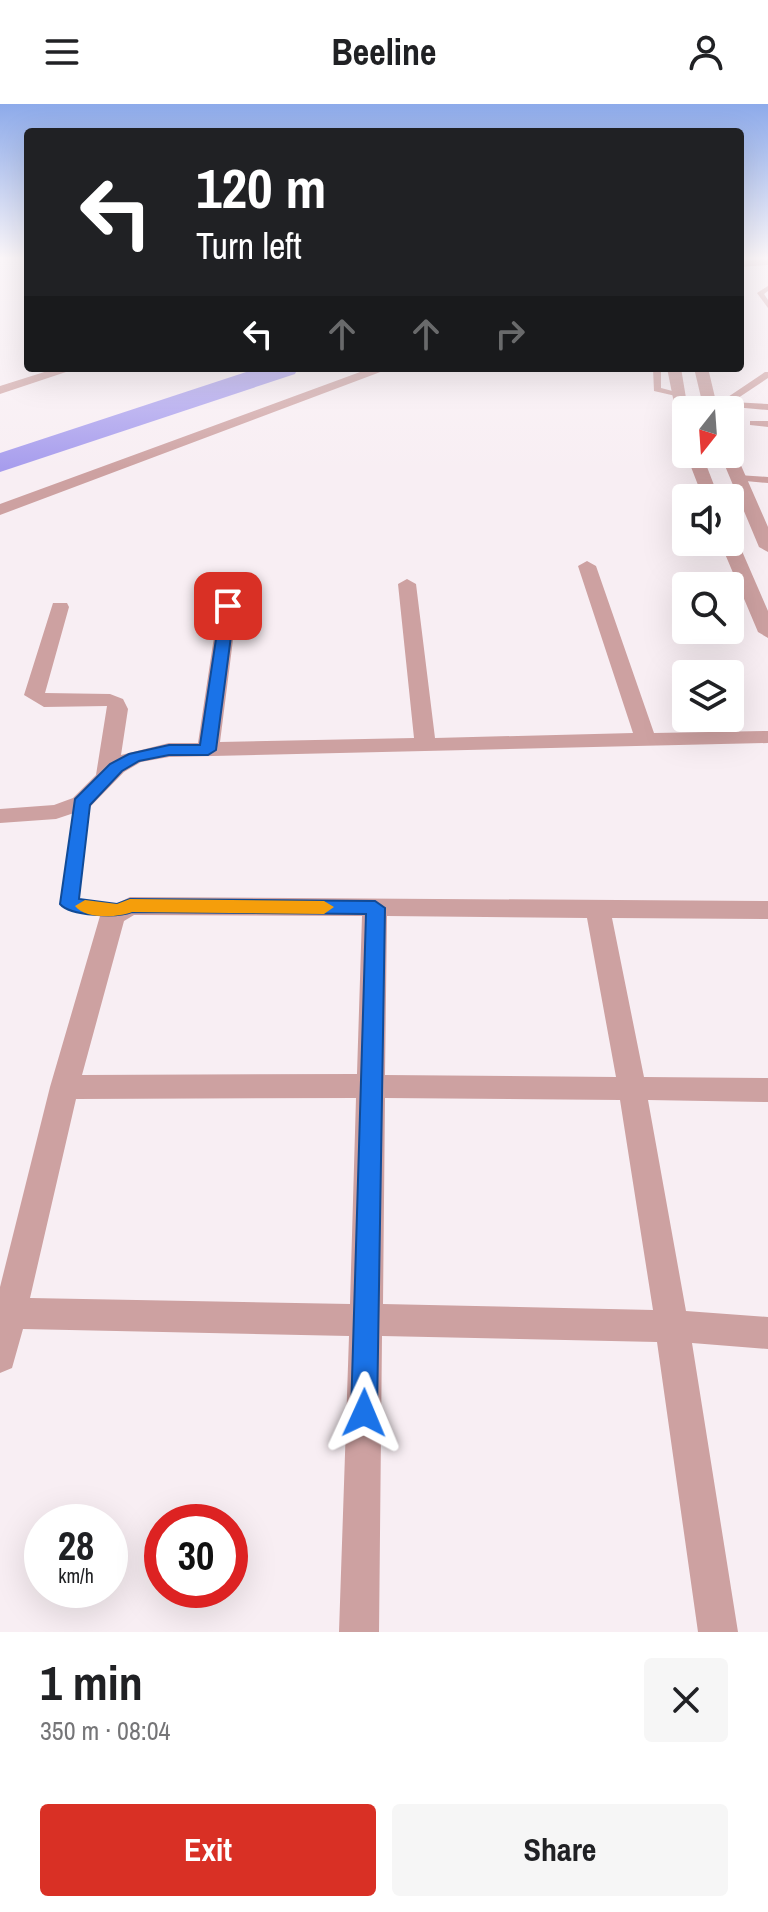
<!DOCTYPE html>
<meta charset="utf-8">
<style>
:root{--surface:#fff;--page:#f6f6f6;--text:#202124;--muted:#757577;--accent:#d93025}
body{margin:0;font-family:"Archivo Narrow",sans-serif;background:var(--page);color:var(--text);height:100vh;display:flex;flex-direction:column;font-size:30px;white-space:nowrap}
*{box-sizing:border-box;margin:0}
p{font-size:26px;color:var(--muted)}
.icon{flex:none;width:44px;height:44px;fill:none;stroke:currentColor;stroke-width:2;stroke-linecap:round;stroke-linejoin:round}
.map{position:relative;height:1528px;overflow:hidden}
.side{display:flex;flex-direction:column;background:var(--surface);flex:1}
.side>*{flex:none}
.banner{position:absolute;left:24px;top:24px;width:720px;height:244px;border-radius:8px;box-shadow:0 8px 32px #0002;background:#202124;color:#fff;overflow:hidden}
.needle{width:52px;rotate:197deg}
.buttons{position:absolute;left:672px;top:292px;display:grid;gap:16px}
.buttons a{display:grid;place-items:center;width:72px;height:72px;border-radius:8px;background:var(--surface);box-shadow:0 8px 32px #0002;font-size:40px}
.speed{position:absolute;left:24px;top:1400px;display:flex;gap:16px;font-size:40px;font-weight:700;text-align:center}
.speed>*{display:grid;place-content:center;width:104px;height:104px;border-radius:50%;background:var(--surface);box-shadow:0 8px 32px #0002;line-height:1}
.speed small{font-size:20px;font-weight:400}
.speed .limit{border:12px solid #d22;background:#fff;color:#111}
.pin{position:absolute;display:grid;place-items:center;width:68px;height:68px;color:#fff;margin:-34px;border-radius:16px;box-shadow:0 4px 12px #0006}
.me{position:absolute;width:88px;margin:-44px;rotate:1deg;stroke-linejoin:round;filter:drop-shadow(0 0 6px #0008)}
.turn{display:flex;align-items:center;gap:28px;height:168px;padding:0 40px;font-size:36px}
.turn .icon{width:104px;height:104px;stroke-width:2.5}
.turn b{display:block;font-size:56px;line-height:68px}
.lanes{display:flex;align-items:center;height:76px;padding:0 40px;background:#0003;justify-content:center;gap:40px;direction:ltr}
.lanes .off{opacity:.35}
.round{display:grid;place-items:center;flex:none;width:84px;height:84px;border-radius:8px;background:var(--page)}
.headline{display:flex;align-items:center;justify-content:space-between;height:136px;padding:0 40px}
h1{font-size:48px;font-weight:800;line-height:60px}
.button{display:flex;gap:16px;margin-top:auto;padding:16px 40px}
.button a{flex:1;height:92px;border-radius:8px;background:var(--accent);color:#fff;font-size:32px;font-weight:800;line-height:92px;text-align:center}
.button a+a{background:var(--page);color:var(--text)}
header{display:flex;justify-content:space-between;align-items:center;height:104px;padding:0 40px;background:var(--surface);font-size:36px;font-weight:800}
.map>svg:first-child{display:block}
</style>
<header><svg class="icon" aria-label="menu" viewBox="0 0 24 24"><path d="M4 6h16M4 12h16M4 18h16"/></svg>Beeline<svg class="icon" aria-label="person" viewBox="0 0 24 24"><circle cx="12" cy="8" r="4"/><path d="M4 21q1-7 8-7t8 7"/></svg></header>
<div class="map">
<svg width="768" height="1528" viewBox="0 0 768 1528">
<rect width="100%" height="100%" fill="#f8eef3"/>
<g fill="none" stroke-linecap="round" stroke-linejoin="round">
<path fill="#a69ced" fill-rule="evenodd" d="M 258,264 L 298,264 L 295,270 L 0,368 L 0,349 Z"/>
<path fill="#cda1a1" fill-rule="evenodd" d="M 768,182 L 768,187 L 764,190 L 768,196 L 768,204 L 757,189 Z
M 653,264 L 661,264 L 661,284 L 680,289 L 680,293 L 654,287 Z
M 765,268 L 768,268 L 768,274 L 732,298 L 768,300 L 768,306 L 678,298 L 674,296 L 678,294 L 722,297 Z
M 750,317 L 768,317 L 768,323 L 750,321 Z
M 738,371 L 768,373 L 768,379 L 735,376 L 733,374 Z
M 81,695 L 88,699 L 77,796 L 123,802 L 125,806 L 123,810 L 118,811 L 69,805 L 62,800 L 74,699 Z"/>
<path fill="#cda1a1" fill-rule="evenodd" d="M 587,457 L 596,462 L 654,629 L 768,627 L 768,639 L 169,653 L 141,658 L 124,668 L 89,704 L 56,715 L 0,719 L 0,705 L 54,701 L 73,694 L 96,671 L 107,602 L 44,603 L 24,591 L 53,499 L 67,499 L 69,503 L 45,589 L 110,590 L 123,595 L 128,605 L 121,651 L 169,639 L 198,639 L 223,473 L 232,468 L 241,473 L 220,638 L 414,634 L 398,480 L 407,475 L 416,480 L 435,634 L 633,629 L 578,462 Z
M 130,793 L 768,797 L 768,815 L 612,814 L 644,973 L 768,974 L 768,998 L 648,996 L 686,1207 L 768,1213 L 768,1245 L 692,1239 L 738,1528 L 698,1528 L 657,1238 L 382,1232 L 379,1528 L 339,1528 L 349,1232 L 23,1225 L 12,1264 L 0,1269 L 0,1183 L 50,983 L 100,812 L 104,806 ZM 134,811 L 362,812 L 357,970 L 82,971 L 124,817 ZM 387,812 L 587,814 L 616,973 L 385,971 ZM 356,994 L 350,1200 L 30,1194 L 76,995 ZM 385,994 L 620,996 L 653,1206 L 383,1200 Z"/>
<path fill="#cda1a1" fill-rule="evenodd" d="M 768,155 L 768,161 L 740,163 L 740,157 Z
M 57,264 L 78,264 L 0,290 L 0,282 Z
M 371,264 L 391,264 L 0,411 L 0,400 Z
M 667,264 L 681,264 L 688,306 L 686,328 L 679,324 Z
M 694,264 L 708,264 L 718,306 L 704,306 Z
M 730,346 L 736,350 L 768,423 L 768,448 L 759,443 L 720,350 L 730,350 Z
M 686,350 L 702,350 L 719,394 L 703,394 Z
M 730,433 L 738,438 L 768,507 L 768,534 L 758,528 L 720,438 L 730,438 Z"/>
</g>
<linearGradient id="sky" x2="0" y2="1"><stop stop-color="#8daaea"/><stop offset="0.42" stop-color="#fcf7fa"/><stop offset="1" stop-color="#fcf7fa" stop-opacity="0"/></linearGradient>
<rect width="768" height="367" fill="url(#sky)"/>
<path fill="#1a73e8" stroke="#114b97" stroke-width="2" d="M 228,498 L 235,502 L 216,646 L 208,651 L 169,651 L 139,657 L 122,667 L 90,701 L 79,795 L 117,800 L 130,795 L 375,797 L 385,804 L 377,1309 L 374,1319 L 364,1323 L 354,1319 L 351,1309 L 366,810 L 132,808 C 117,814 70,812 60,800 L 75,695 L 110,660 L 129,650 L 169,641 L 200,641 L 221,502 Z"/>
<path fill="#f59e0b" d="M 130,795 L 324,797 L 334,803 L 324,810 L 132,808 C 117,814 85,815 75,802 L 85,796 L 117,800 Z"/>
</svg>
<div class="buttons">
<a><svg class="needle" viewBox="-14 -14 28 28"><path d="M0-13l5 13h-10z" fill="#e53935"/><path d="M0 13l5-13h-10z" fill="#757577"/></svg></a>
<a><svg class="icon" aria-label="sound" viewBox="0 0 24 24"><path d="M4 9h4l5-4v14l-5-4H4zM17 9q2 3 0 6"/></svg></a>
<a><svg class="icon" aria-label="search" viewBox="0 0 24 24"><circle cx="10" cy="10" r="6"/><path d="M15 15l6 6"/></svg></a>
<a><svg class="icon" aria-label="layers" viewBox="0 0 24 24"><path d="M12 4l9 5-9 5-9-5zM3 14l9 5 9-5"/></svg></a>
</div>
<div class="speed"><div>28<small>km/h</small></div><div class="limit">30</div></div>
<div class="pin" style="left:228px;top:502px;background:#d93025"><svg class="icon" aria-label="arrive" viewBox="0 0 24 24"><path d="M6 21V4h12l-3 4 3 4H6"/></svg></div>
<svg class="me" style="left:364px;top:1309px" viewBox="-20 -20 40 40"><path d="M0-17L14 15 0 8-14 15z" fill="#1a73e8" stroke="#fff" stroke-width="4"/></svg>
<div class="banner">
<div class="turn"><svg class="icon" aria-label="left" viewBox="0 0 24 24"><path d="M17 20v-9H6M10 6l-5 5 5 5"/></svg><div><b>120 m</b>Turn left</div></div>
<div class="lanes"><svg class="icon" aria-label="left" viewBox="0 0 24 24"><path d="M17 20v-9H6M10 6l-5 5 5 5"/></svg><svg class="icon off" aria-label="ahead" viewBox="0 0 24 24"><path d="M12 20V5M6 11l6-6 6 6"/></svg><svg class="icon off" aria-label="ahead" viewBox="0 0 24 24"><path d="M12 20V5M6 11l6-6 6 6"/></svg><svg class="icon off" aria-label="right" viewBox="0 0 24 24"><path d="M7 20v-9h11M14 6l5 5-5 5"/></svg></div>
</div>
</div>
<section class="side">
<div class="headline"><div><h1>1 min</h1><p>350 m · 08:04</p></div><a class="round"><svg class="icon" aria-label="close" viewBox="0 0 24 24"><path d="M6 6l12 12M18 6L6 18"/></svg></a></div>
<div class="button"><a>Exit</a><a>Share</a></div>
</section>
